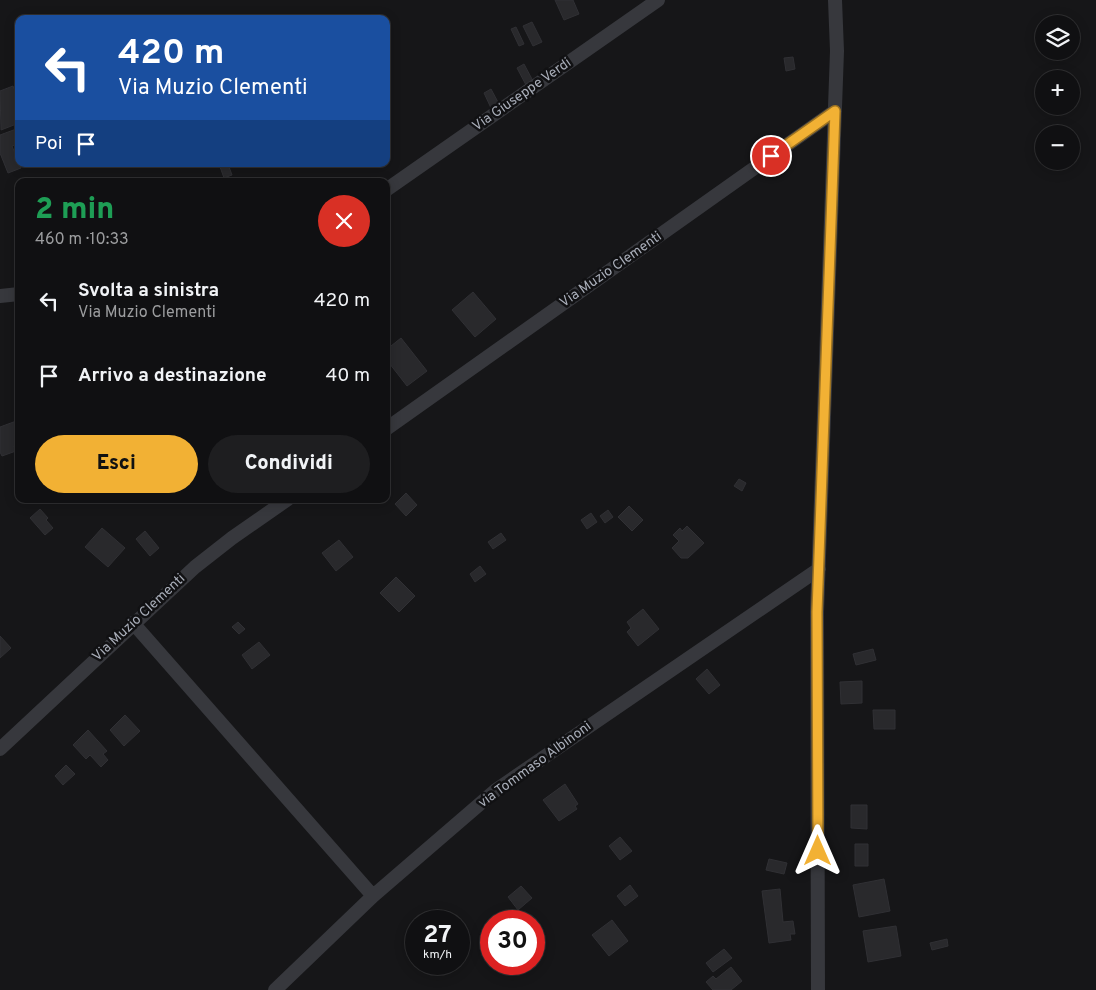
<!DOCTYPE html>
<html lang="it">
<meta charset="utf-8">
<style>
:root{--surface:#101012;--page:#1e1e20;--text:#f1f3f6;--muted:#9c9d9f;--line:#303032;--accent:#f2b134}
body{margin:0;font-family:Overpass,sans-serif;background:var(--page);color:var(--text);height:100vh;display:flex;flex-direction:column;font-size:19px;white-space:nowrap}
*{box-sizing:border-box;margin:0}
p{font-size:16px;color:var(--muted)}
.icon{flex:none;width:28px;height:28px;fill:none;stroke:currentColor;stroke-width:2;stroke-linecap:round;stroke-linejoin:round}
.map{position:relative;flex:1;overflow:hidden}
.side{position:absolute;left:15px;top:178px;width:375px;height:325px;display:flex;flex-direction:column;background:var(--surface);border-radius:10px;box-shadow:0 2px 12px #0003,0 0 0 1px var(--line)}
.side>*{flex:none}
.banner{position:absolute;left:15px;top:15px;width:375px;height:152px;border-radius:10px;box-shadow:0 2px 12px #0003,0 0 0 1px var(--line);background:#1a4fa0;color:#fff;overflow:hidden}
.buttons{position:absolute;left:1035px;top:15px;display:grid;gap:10px}
.buttons a{display:grid;place-items:center;width:45px;height:45px;border-radius:50%;background:var(--surface);box-shadow:0 2px 12px #0003,0 0 0 1px var(--line);font-size:25px}
.speed{position:absolute;left:405px;top:910px;display:flex;gap:10px;font-size:25px;font-weight:700;text-align:center}
.speed>*{display:grid;place-content:center;width:65px;height:65px;border-radius:50%;background:var(--surface);box-shadow:0 2px 12px #0003,0 0 0 1px var(--line);line-height:1}
.speed small{font-size:12px;font-weight:400}
.speed .limit{border:8px solid #d22;background:#fff;color:#111}
.pin{position:absolute;display:grid;place-items:center;width:42px;height:42px;color:#fff;margin:-21px;border:2px solid #fff;border-radius:50%;box-shadow:0 1px 5px #0007}
.me{position:absolute;width:55px;margin:-28px;rotate:0deg;stroke-linejoin:round;filter:drop-shadow(0 0 4px #0008)}
.turn{display:flex;align-items:center;gap:18px;height:105px;padding:0 20px;font-size:22px}
.turn .icon{width:65px;height:65px;stroke-width:2.5}
.turn b{display:block;font-size:35px;line-height:42px}
.then{display:flex;align-items:center;height:48px;padding:0 20px;background:#0003;gap:10px;font-size:19px}
.round{display:grid;place-items:center;flex:none;width:52px;height:52px;border-radius:26px;background:var(--page)}
.head{display:flex;align-items:center;justify-content:space-between;height:85px;padding:0 20px}
h1{font-size:30px;font-weight:800;line-height:38px;color:#1e9e55}
.action{display:flex;gap:10px;margin-top:auto;padding:10px 20px}
.action a{flex:1;height:58px;border-radius:30px;background:var(--accent);color:#111;font-size:20px;font-weight:800;line-height:58px;text-align:center}
.action a+a{background:var(--page);color:var(--text)}
ul{padding:0;list-style:none}
li{display:flex;align-items:center;gap:15px;height:75px;padding:0 20px}
li div{flex:1}
li b{display:block;font-size:19px}
li em{font-style:normal}
.map>svg:first-child{display:block}
</style>
<div class="map">
<svg width="1096" height="990" viewBox="0 0 1096 990">
<rect width="100%" height="100%" fill="#161618"/>
<path fill="#29292c" stroke="#303034" d="M 555,0 L 573,0 L 579,14 L 564,20 Z
M 532,22 L 542,42 L 533,46 L 523,26 Z
M 516,27 L 524,44 L 519,46 L 511,29 Z
M 793,57 L 795,69 L 786,71 L 784,58 Z
M 524,64 L 533,81 L 526,85 L 517,68 Z
M 13,86 L 19,101 L 19,123 L 1,130 L 0,91 Z
M 491,89 L 499,104 L 491,108 L 484,93 Z
M 19,128 L 19,144 L 12,146 L 21,168 L 8,173 L 0,153 L 0,135 Z
M 219,164 L 228,164 L 232,175 L 224,178 Z
M 473,292 L 496,319 L 475,337 L 452,310 Z
M 401,338 L 427,371 L 407,386 L 386,359 L 386,350 Z
M 19,420 L 19,444 L 14,446 L 16,451 L 2,456 L 0,452 L 0,427 Z
M 739,479 L 746,483 L 742,491 L 734,486 Z
M 406,493 L 417,505 L 406,516 L 395,504 Z
M 629,506 L 643,520 L 632,531 L 618,517 Z
M 40,509 L 48,518 L 46,520 L 53,528 L 45,535 L 30,518 Z
M 608,510 L 613,517 L 605,523 L 600,516 Z
M 591,513 L 597,522 L 587,529 L 581,520 Z
M 687,526 L 704,543 L 688,558 L 681,558 L 672,548 L 679,541 L 673,535 L 680,528 L 682,531 Z
M 102,528 L 125,548 L 108,567 L 85,547 Z
M 145,531 L 159,548 L 150,556 L 136,539 Z
M 501,533 L 506,540 L 493,549 L 488,542 Z
M 339,540 L 353,557 L 336,571 L 322,553 Z
M 480,566 L 486,574 L 475,582 L 470,574 Z
M 396,577 L 415,596 L 399,612 L 380,593 Z
M 643,609 L 659,629 L 638,646 L 627,632 L 631,628 L 627,622 Z
M 238,622 L 245,629 L 239,634 L 232,627 Z
M 0,636 L 11,648 L 0,658 Z
M 259,642 L 270,655 L 252,669 L 242,655 Z
M 873,649 L 876,660 L 856,665 L 853,654 Z
M 707,669 L 720,685 L 709,694 L 696,679 Z
M 862,681 L 862,703 L 841,704 L 840,682 Z
M 873,710 L 895,710 L 895,729 L 874,729 Z
M 125,715 L 140,731 L 124,746 L 110,730 Z
M 88,730 L 107,751 L 103,754 L 108,760 L 101,767 L 90,755 L 86,759 L 73,745 Z
M 66,765 L 75,774 L 63,785 L 55,776 Z
M 565,784 L 578,804 L 575,806 L 577,809 L 559,821 L 543,800 Z
M 851,805 L 867,805 L 867,829 L 851,828 Z
M 620,837 L 632,851 L 620,860 L 609,846 Z
M 855,844 L 868,844 L 868,866 L 855,866 Z
M 769,859 L 787,863 L 784,874 L 766,870 Z
M 884,879 L 890,911 L 859,917 L 853,885 Z
M 630,885 L 638,896 L 625,906 L 617,896 Z
M 521,886 L 532,898 L 518,910 L 508,897 Z
M 780,889 L 783,922 L 793,921 L 795,934 L 790,934 L 791,940 L 769,943 L 762,891 Z
M 612,920 L 628,941 L 609,956 L 592,935 Z
M 896,926 L 901,956 L 868,962 L 863,931 Z
M 947,939 L 948,946 L 932,950 L 930,943 Z
M 724,949 L 732,958 L 713,972 L 706,963 Z
M 731,967 L 742,981 L 731,990 L 713,990 L 706,982 L 713,976 L 716,979 Z"/>
<g fill="none" stroke-linecap="round" stroke-linejoin="round">
<path stroke="#37383d" stroke-width="14" d="M 386,190 L 658,0
M 0,296 L 19,294
M 386,429 L 835,111
M 133,623 L 373,896
M 0,749 L 195,567 L 232,538 L 288,499
M 275,990 L 373,896 L 496,790 L 819,569
M 818,990 L 817,612 L 837,51 L 835,0"/>
</g>
<g fill="none" stroke-linecap="round" stroke-linejoin="round">
<defs>
<path id="route" d="M 771,156 L 835,111 L 817,612 L 818,851"/>
</defs>
<use href="#route" stroke="#9d7322" stroke-width="12"/>
<use href="#route" stroke="#f2b134" stroke-width="9"/>
</g>
<g text-anchor="middle" dominant-baseline="central" stroke-width="5" stroke-linejoin="round" paint-order="stroke">
<g font-size="14" fill="#a8adb8" stroke="#111113">
<text transform="translate(522 95) rotate(-35)">Via Giuseppe Verdi</text>
<text transform="translate(611 270) rotate(-35)">Via Muzio Clementi</text>
<text transform="translate(139 618) rotate(-43)">Via Muzio Clementi</text>
<text transform="translate(535 765) rotate(-36)">via Tommaso Albinoni</text>
</g>
</g>
</svg>
<div class="buttons">
<a><svg class="icon" aria-label="layers" viewBox="0 0 24 24"><path d="M12 4l9 5-9 5-9-5zM3 14l9 5 9-5"/></svg></a>
<a>+</a>
<a>−</a>
</div>
<div class="speed"><div>27<small>km/h</small></div><div class="limit">30</div></div>
<div class="pin" style="left:771px;top:156px;background:#d93025"><svg class="icon" aria-label="arrive" viewBox="0 0 24 24"><path d="M6 21V4h12l-3 4 3 4H6"/></svg></div>
<svg class="me" style="left:818px;top:851px" viewBox="-20 -20 40 40"><path d="M0-17L14 15 0 8-14 15z" fill="#f2b134" stroke="#fff" stroke-width="4"/></svg>
<div class="banner">
<div class="turn"><svg class="icon" aria-label="left" viewBox="0 0 24 24"><path d="M17 20v-9H6M10 6l-5 5 5 5"/></svg><div><b>420 m</b>Via Muzio Clementi</div></div>
<div class="then">Poi<svg class="icon" aria-label="arrive" viewBox="0 0 24 24"><path d="M6 21V4h12l-3 4 3 4H6"/></svg></div>
</div>
<section class="side">
<div class="head"><div><h1>2 min</h1><p>460 m · 10:33</p></div><a class="round" style="background:#d93025;color:#fff"><svg class="icon" aria-label="close" viewBox="0 0 24 24"><path d="M6 6l12 12M18 6L6 18"/></svg></a></div>
<ul>
<li><svg class="icon" aria-label="left" viewBox="0 0 24 24"><path d="M17 20v-9H6M10 6l-5 5 5 5"/></svg><div><b>Svolta a sinistra</b><p>Via Muzio Clementi</p></div><em>420 m</em></li>
<li><svg class="icon" aria-label="arrive" viewBox="0 0 24 24"><path d="M6 21V4h12l-3 4 3 4H6"/></svg><div><b>Arrivo a destinazione</b></div><em>40 m</em></li>
</ul>
<div class="action"><a>Esci</a><a>Condividi</a></div>
</section>
</div>
